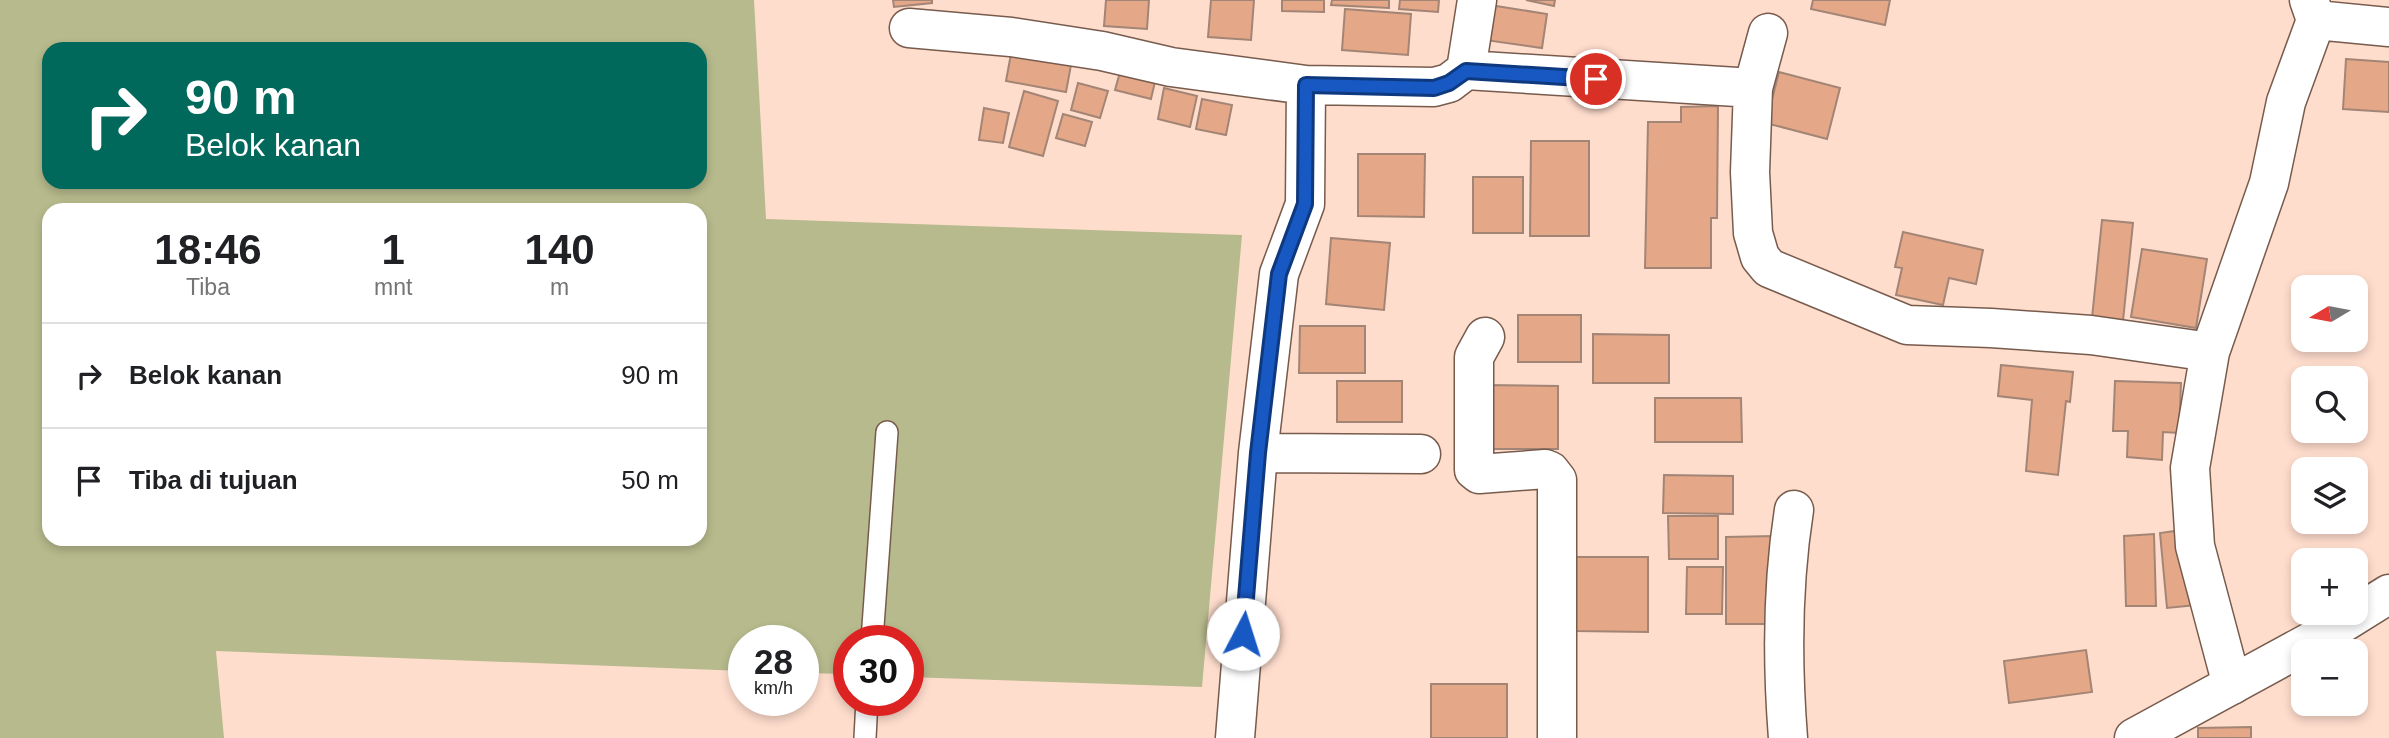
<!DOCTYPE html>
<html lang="id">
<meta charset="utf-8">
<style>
:root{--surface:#fff;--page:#f2f2f2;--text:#202124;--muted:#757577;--line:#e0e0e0}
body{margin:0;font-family:Helvetica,sans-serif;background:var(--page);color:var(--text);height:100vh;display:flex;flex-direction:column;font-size:26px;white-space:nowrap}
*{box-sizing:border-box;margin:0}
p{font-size:23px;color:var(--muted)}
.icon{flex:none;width:38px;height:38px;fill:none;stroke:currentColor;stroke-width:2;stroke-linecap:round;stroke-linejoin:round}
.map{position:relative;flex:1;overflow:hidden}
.panel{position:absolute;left:42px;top:203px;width:665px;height:343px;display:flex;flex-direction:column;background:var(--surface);border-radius:21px;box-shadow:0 4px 10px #0003}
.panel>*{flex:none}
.hud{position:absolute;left:42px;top:42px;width:665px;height:147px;border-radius:21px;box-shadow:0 4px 10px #0003;background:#00695c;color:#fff;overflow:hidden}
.needle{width:46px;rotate:260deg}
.fabs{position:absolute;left:2291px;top:275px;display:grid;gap:14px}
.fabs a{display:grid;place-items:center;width:77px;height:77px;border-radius:14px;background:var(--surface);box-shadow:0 4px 10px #0003;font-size:35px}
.speed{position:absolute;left:728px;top:625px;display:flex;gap:14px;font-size:35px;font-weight:700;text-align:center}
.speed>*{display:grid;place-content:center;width:91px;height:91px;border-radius:50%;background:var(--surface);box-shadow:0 4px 10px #0003;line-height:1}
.speed small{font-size:18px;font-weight:400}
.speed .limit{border:10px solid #d22;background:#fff;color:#111}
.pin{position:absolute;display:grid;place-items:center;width:60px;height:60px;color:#fff;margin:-30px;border:4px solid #fff;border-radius:50%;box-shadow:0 2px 7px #0007}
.me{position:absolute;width:77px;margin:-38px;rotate:5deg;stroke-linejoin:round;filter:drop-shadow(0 0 5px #0008)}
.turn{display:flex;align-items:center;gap:24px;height:147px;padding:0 28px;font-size:32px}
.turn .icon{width:91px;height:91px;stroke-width:2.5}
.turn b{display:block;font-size:49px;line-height:60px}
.eta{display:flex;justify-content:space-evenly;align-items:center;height:119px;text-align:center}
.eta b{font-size:42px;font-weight:600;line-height:49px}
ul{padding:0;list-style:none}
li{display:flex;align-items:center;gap:21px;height:105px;padding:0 28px;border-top:2px solid var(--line)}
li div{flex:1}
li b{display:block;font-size:26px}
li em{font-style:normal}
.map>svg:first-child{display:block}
</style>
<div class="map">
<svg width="2389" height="738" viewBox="0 0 2389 738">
<rect width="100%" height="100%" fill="#ffddcd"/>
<path fill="#b7ba8c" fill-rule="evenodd" d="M 0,0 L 754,0 L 766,219 L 1242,235 L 1202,687 L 908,677 L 908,640 L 849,640 L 849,674 L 803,673 L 803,640 L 744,640 L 744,671 L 216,651 L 224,738 L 0,738 ZM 49,49 L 700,49 L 700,182 L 49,182 ZM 49,210 L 700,210 L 700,539 L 49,539 Z"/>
<path fill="#e4a788" stroke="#a38576" stroke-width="2" d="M 893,0 L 932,0 L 932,3 L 894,7 Z
M 1106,0 L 1149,0 L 1147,29 L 1104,26 Z
M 1211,0 L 1254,0 L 1251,40 L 1208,37 Z
M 1282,0 L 1324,0 L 1324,12 L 1282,11 Z
M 1332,0 L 1389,0 L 1389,8 L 1331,5 Z
M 1400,0 L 1439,0 L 1438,12 L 1399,9 Z
M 1526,0 L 1555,0 L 1554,6 Z
M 1813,0 L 1890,0 L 1885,25 L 1811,9 Z
M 1490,5 L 1547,14 L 1542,48 L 1485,40 Z
M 1345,9 L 1411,14 L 1408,55 L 1342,50 Z
M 1013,43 L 1073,54 L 1066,92 L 1006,81 Z
M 2346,59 L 2389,62 L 2389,112 L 2343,109 Z
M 1122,65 L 1157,73 L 1151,99 L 1115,90 Z
M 1779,72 L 1840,88 L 1827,139 L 1766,123 Z
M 1078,83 L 1108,91 L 1100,118 L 1071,110 Z
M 1164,88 L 1197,96 L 1190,127 L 1158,119 Z
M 1024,91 L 1058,101 L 1043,156 L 1009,147 Z
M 1202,99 L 1232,105 L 1226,135 L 1196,129 Z
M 1718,106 L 1717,218 L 1711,218 L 1711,268 L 1645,268 L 1648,122 L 1681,122 L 1681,107 Z
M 984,108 L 1009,113 L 1003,143 L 979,140 Z
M 1063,114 L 1092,122 L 1085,146 L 1056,138 Z
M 1531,141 L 1589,141 L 1589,236 L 1530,236 Z
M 1358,154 L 1425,154 L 1424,217 L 1358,216 Z
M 1473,177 L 1523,177 L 1523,233 L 1473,233 Z
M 2102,220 L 2133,223 L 2123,321 L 2092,318 Z
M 1903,232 L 1983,250 L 1976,284 L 1949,278 L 1943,305 L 1896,295 L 1902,268 L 1895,267 Z
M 1331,238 L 1390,243 L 1384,310 L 1326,304 Z
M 2142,249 L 2207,259 L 2196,328 L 2131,317 Z
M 1518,315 L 1581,315 L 1581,362 L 1518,362 Z
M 1300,326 L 1365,326 L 1365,373 L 1299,373 Z
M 1593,334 L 1669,335 L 1669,383 L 1593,383 Z
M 2001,365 L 2073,372 L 2070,402 L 2066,401 L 2058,475 L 2026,471 L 2032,400 L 1998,396 Z
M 1337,381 L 1402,381 L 1402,422 L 1337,422 Z
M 2115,381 L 2181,383 L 2179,433 L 2163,432 L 2162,460 L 2127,457 L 2128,431 L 2113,431 Z
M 1484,385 L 1558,386 L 1558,449 L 1484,449 Z
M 1655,398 L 1741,398 L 1742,442 L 1655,442 Z
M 1664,475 L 1733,476 L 1733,514 L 1663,513 Z
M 1668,516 L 1718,516 L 1718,559 L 1669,559 Z
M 2189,529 L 2196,605 L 2167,608 L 2160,533 Z
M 2154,534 L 2156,606 L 2126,606 L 2124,536 Z
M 1773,536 L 1772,624 L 1726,624 L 1726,537 Z
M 1575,557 L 1648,557 L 1648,632 L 1575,631 Z
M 1687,567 L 1723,567 L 1722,614 L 1686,614 Z
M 2086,650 L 2092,692 L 2009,703 L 2004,661 Z
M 1431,684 L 1507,684 L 1507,738 L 1431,738 Z
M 2251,727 L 2251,738 L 2198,738 L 2198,728 Z"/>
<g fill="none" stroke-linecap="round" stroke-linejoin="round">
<defs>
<path id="service" d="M 872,640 L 887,432
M 865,738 L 867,700"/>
<path id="minor" d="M 2316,20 L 2389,27
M 909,28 L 1011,37 L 1102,51 L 1171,67 L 1306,85 L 1434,87 L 1449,83 L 1466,70 L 1753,88
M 1768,33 L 1753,88 L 1750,172 L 1753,233 L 1760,257 L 1769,268 L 1907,325 L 1991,328 L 2091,335 L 2210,352
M 1466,70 L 1477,0
M 1485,337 L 1474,357 L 1474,470 L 1479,474 L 1545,469 L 1550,471 L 1557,480 L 1557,738
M 1258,453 L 1421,454
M 2232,685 L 2195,546 L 2190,468 L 2210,352 L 2269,183 L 2286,102 L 2316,20 L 2309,0
M 1235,738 L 1258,453 L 1279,274 L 1305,204 L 1306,85
M 1788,738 C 1782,662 1782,586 1794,510"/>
<path id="tertiary" d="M 2134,738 L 2325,634 L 2389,594"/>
</defs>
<use href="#service" stroke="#775b4d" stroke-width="24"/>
<use href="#minor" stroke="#775b4d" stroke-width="41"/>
<use href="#tertiary" stroke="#775b4d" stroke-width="41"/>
<use href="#service" stroke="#fff" stroke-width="21"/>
<use href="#minor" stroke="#fff" stroke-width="38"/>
<use href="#tertiary" stroke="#fff" stroke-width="38"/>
</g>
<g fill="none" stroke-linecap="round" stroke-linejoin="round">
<defs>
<path id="route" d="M 1243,634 L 1258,453 L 1279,274 L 1305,204 L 1306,85 L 1434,88 L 1449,83 L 1466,71 L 1596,79"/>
</defs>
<use href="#route" stroke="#0f397f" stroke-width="18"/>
<use href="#route" stroke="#1758c3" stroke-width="12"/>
</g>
</svg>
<div class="fabs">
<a><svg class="needle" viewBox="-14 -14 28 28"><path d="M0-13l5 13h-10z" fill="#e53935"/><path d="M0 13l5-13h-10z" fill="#757577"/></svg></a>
<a><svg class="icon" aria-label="search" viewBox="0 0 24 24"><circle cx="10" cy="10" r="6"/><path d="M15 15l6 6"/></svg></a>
<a><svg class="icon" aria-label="layers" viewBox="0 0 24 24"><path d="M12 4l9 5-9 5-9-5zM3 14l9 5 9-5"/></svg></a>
<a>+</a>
<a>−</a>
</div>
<div class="speed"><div>28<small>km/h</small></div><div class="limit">30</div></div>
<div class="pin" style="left:1596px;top:79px;background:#d93025"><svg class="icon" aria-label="arrive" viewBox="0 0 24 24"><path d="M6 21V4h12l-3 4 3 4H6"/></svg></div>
<svg class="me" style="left:1243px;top:634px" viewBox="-20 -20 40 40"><circle r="19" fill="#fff"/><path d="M0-13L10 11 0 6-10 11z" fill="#1758c3"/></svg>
<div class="hud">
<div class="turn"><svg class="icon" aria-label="right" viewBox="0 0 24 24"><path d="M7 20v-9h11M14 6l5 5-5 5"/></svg><div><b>90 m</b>Belok kanan</div></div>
</div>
<section class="panel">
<div class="eta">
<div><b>18:46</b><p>Tiba</p></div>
<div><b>1</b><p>mnt</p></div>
<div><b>140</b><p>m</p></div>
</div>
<ul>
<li><svg class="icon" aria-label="right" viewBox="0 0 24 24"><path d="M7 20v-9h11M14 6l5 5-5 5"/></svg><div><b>Belok kanan</b></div><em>90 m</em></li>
<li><svg class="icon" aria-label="arrive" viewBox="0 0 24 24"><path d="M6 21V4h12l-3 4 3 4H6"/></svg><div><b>Tiba di tujuan</b></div><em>50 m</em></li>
</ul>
</section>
</div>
